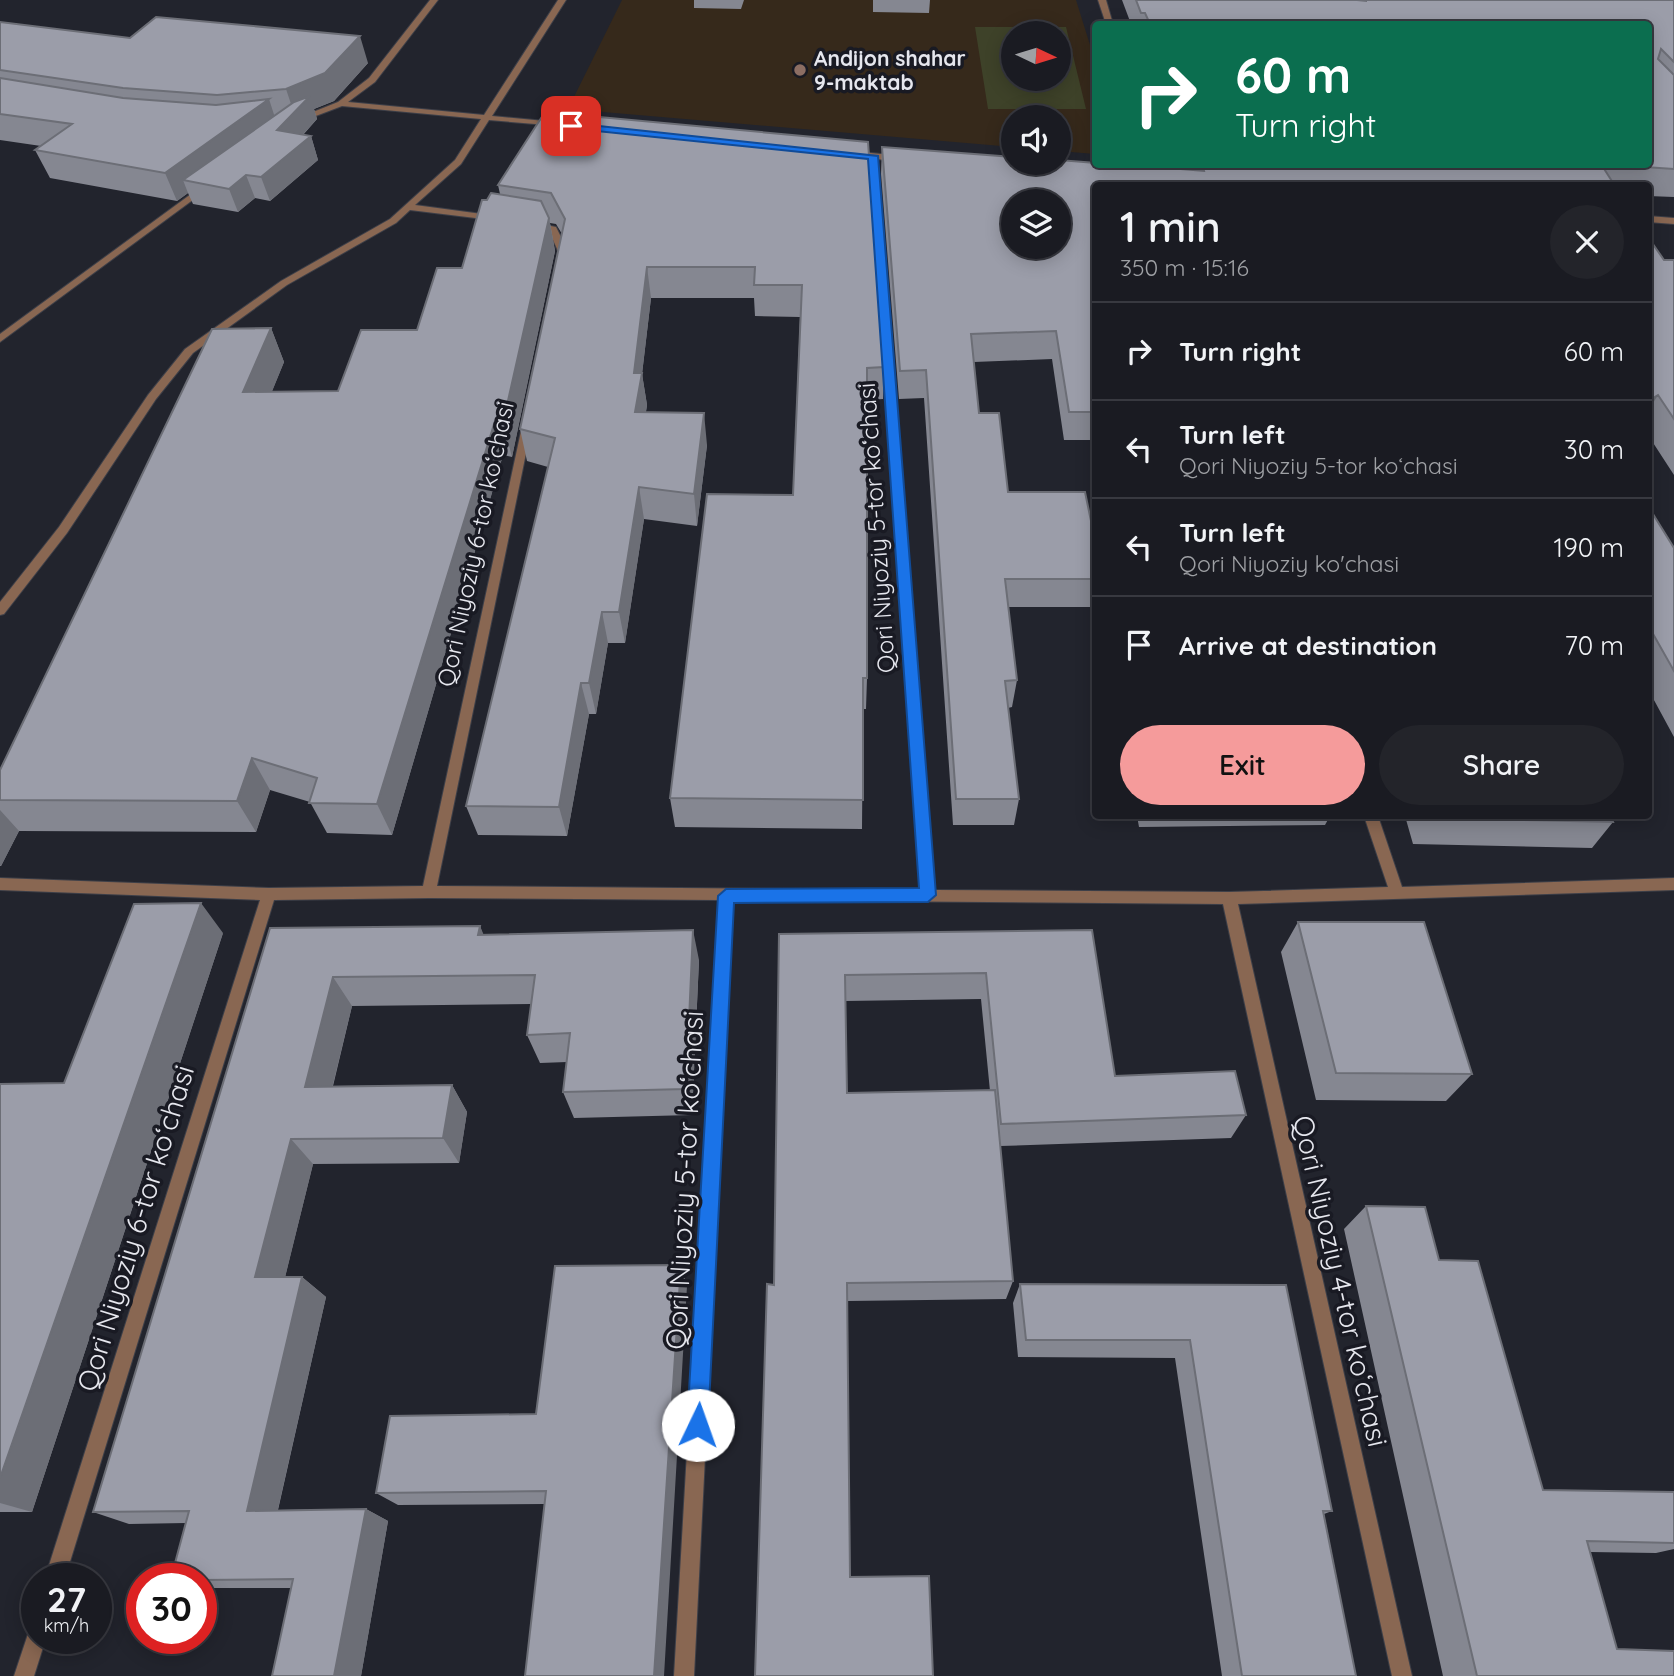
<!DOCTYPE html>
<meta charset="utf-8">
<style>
:root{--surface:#1a1b22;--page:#23242a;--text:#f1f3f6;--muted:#9fa1a5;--line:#383940;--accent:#f59b9b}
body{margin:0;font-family:Quicksand,sans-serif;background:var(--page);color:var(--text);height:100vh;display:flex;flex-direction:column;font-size:26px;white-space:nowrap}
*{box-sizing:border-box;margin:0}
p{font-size:23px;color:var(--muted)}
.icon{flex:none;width:38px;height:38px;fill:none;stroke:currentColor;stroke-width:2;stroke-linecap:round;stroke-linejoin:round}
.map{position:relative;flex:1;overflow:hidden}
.side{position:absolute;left:1092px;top:182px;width:560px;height:637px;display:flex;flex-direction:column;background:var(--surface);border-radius:7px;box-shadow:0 4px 18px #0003,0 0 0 2px var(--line)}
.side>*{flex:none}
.top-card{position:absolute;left:1092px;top:21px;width:560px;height:147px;border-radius:7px;box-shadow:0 4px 18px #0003,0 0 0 2px var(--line);background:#0b6e4f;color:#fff;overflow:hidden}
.needle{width:46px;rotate:94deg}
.controls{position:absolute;left:1001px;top:21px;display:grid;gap:14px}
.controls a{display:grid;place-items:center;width:70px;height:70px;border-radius:50%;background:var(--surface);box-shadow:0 4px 18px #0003,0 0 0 2px var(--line);font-size:35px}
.speed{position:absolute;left:21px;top:1563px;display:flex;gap:14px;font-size:35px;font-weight:700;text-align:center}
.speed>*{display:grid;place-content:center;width:91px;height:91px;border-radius:50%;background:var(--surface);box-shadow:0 4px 18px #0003,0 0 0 2px var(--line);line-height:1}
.speed small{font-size:18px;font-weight:400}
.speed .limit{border:10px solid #d22;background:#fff;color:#111}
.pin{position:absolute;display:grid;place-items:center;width:60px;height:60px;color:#fff;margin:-30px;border-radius:14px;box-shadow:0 4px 10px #0006}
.me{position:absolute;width:77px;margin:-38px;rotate:3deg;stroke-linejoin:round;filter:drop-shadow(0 0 5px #0008)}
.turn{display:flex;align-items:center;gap:24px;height:147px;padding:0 28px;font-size:32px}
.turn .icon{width:91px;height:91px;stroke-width:2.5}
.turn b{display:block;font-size:49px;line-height:60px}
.round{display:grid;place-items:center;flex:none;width:74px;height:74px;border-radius:37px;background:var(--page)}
.headline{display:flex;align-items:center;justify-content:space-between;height:119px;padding:0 28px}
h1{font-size:42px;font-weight:600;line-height:52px}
.action{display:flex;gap:14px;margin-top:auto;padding:14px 28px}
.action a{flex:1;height:80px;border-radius:42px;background:var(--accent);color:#111;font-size:28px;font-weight:600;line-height:80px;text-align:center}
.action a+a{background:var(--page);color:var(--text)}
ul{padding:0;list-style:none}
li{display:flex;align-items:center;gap:21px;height:98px;padding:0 28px;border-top:2px solid var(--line)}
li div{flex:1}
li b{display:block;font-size:26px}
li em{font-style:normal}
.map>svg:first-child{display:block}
</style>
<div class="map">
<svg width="1674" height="1676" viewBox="0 0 1674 1676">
<rect width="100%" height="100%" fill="#22242d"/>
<path fill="#36291b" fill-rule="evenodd" d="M 622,0 L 1076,0 L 1095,61 L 1095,154 L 1059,151 L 1059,117 L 1013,117 L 1013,147 L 568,109 ZM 1013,33 L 1059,33 L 1059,79 L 1013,79 Z"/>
<path fill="#3e4229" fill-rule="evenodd" d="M 975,27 L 1066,27 L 1086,109 L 988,109 ZM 1013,33 L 1059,33 L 1059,79 L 1013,79 Z"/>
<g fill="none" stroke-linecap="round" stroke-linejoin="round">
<defs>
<path id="minor" d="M 430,0 L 438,0 L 375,82 L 348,102 L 484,115 L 558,0 L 566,0 L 492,116 L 556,122 L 560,124 L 559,126 L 489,120 L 461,164 L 415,205 L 497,216 L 500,217 L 500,221 L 410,210 L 396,223 L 287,285 L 193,353 L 156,399 L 67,533 L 4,614 L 0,615 L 0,602 L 59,527 L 148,395 L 185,349 L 281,281 L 390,219 L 455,160 L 481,119 L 342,106 L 300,122 L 293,120 L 338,102 L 369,78 Z
M 1098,0 L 1106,0 L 1113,24 L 1106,24 Z
M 851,151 L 901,156 L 905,159 L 901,162 L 877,159 L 935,890 L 1229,892 L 1388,887 L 1364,816 L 1378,816 L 1402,887 L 1674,878 L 1674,890 L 1238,904 L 1412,1676 L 1392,1676 L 1223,904 L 733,900 L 694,1676 L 674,1676 L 719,900 L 429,898 L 274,900 L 65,1578 L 45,1578 L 260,900 L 0,890 L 0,878 L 269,888 L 423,886 L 523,422 L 531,422 L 532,424 L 437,886 L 920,890 L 869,158 L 848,156 L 847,154 Z
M 202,186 L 209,188 L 0,342 L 0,334 Z
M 1648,216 L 1674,218 L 1674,224 L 1648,222 Z
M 531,222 L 556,227 L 568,251 L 564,263 L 556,261 L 558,251 L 549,231 L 531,226 Z
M 37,1625 L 37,1638 L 46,1638 L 34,1676 L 14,1676 L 30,1628 Z"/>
</defs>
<use href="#minor" stroke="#3d3f48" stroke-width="2"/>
<use href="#minor" fill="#896752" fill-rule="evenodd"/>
</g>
<path fill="#858791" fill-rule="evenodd" d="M 694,0 L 744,0 L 741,9 L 694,8 Z
M 873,0 L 930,0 L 929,13 L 873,12 Z
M 1122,0 L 1674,0 L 1674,197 L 1648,196 L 1648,186 L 1096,186 L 1096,440 L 1064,440 L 1052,359 L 974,362 L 979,413 L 1008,492 L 1096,545 L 1096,607 L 1008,607 L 1017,680 L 1012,707 L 1008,708 L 1019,799 L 1014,825 L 953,825 L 924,398 L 899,399 L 881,174 L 882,147 L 1188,170 L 1186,164 L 1648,164 L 1648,24 L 1131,24 Z
M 0,22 L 130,38 L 368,63 L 334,101 L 314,109 L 317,119 L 303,135 L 311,136 L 318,160 L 270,201 L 255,198 L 238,212 L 193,204 L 188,193 L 177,201 L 50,178 L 35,150 L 41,146 L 0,140 Z
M 868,142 L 884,367 L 883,399 L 867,400 L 867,678 L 866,709 L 863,709 L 862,829 L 675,827 L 670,798 L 793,495 L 800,317 L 755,316 L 754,298 L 651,298 L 642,374 L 647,405 L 646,412 L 707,445 L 697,526 L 644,519 L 625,643 L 608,643 L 596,714 L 589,714 L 567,836 L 478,835 L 466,806 L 548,467 L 527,461 L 520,429 L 562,234 L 556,224 L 550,223 L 555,251 L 512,457 L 503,455 L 392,835 L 327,833 L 310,802 L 270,790 L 256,832 L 19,831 L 1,866 L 0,866 L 0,770 L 271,328 L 284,362 L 272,391 L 338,391 L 417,330 L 462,268 L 487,200 L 500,194 L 498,185 Z
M 1648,237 L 1664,260 L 1674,260 L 1674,475 L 1648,435 Z
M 1648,506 L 1674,548 L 1674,737 L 1648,689 Z
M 1137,816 L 1330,816 L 1325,825 L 1139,827 Z
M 1405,816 L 1610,816 L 1613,822 L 1592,848 L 1413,844 Z
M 1298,922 L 1472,1074 L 1446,1101 L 1316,1100 L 1281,952 Z
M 480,926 L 483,935 L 699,960 L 692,1115 L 574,1118 L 563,1092 L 567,1062 L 540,1063 L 527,1035 L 531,1004 L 352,1006 L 333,1086 L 452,1085 L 467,1112 L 459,1163 L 313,1164 L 285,1277 L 302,1277 L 326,1297 L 278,1510 L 366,1509 L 388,1521 L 361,1676 L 272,1676 L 291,1588 L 201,1588 L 201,1578 L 186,1523 L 129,1524 L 93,1512 L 270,928 Z
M 1092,930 L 1115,1076 L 1246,1115 L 1231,1138 L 1000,1146 L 1013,1281 L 1006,1299 L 848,1301 L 755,1676 L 774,1285 L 779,934 ZM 981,999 L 990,1091 L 847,1093 L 845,1001 Z
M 223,933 L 32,1512 L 0,1512 L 0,1084 L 64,1083 Z
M 1366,1206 L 1543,1490 L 1674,1492 L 1674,1549 L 1656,1553 L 1590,1552 L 1617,1649 L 1674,1676 L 1443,1676 L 1344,1229 Z
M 1020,1284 L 1286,1285 L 1332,1511 L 1324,1514 L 1356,1676 L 1222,1676 L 1175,1358 L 1018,1357 L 1013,1303 Z
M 687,1286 L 544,1504 L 398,1505 L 376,1493 L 536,1414 Z"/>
<path fill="#6c6e76" d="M 360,36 L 368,63 L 334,101 L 314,109 L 317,119 L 285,154 L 277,130 L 294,113 L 286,89 Z
M 269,99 L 278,127 L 183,180 L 188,193 L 177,201 L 165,173 Z
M 311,136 L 318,160 L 270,201 L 261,177 Z
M 246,175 L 255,198 L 238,212 L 229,189 Z
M 549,218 L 555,251 L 512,457 L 503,423 Z
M 647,267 L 651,298 L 642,374 L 647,405 L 640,444 L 635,412 L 634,373 Z
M 271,328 L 284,362 L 258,426 L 243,392 Z
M 1658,395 L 1648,411 L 1648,401 Z
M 704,413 L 707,445 L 697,526 L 694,494 Z
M 495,421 L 503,455 L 392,835 L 377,804 Z
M 639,487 L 644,519 L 625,643 L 619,612 Z
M 602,612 L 608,643 L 596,714 L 589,683 Z
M 581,683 L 589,714 L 567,836 L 559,807 Z
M 252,758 L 270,790 L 256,832 L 237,801 Z
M 0,810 L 19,831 L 1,866 L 0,865 Z
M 201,903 L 223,933 L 32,1512 L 0,1503 L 0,1478 Z
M 480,926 L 493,957 L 478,935 Z
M 693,930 L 699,960 L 692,1115 L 686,1089 Z
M 333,977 L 352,1006 L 326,1113 L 305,1087 Z
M 452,1085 L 467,1112 L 459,1163 L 443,1138 Z
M 291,1139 L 313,1164 L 280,1298 L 255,1277 Z
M 681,1265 L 687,1286 L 664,1676 L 654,1676 Z
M 302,1277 L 326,1297 L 275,1522 L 247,1511 Z
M 366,1509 L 388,1521 L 361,1676 L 334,1676 Z"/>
<path fill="#9b9da9" stroke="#6c6e76" stroke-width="2" fill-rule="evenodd" d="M 1136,0 L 1357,0 L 1366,1 L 1366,0 L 1674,0 L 1674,62 L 1661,49 L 1658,59 L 1674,75 L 1674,169 L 1601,164 L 1648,164 L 1648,24 L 1150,24 L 1145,13 L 1141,13 Z
M 156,17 L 360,36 L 325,73 L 286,89 L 217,95 L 123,88 L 0,70 L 0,22 L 130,38 Z
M 0,78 L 123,98 L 216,105 L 269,99 L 165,173 L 35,150 L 72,124 L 0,114 Z
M 310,96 L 277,130 L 311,136 L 261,177 L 246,175 L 229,189 L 183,180 L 294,102 Z
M 545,112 L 868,142 L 884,367 L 867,368 L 867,678 L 863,678 L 863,800 L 670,798 L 707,494 L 793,495 L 802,285 L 754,285 L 755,267 L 647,267 L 634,373 L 642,373 L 635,412 L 704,413 L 694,494 L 639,487 L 619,612 L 602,612 L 589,683 L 581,683 L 559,807 L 466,806 L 555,438 L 520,429 L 565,219 L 551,193 L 498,185 Z
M 882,147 L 1013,157 L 1013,163 L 1059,163 L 1059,160 L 1096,163 L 1096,164 L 1119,164 L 1204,171 L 1202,164 L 1601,164 L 1615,186 L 1096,186 L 1096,412 L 1069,412 L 1056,331 L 971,334 L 979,413 L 999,413 L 1008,492 L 1085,492 L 1096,545 L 1096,579 L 1005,579 L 1017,680 L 1005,681 L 1019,799 L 956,799 L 926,370 L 900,371 ZM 1013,201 L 1059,201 L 1059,247 L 1013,247 Z
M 491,193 L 541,201 L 549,218 L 503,423 L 495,421 L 377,804 L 309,803 L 317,778 L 252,758 L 237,801 L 0,800 L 0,770 L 212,329 L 271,328 L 243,392 L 338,391 L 361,330 L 417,330 L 437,268 L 462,268 L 482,200 L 487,200 Z
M 1648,237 L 1664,260 L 1674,260 L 1674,419 L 1658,395 L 1648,401 Z
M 1648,506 L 1674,548 L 1674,671 L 1648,625 Z
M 1429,816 L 1610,816 L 1613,822 L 1429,818 Z
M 201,903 L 0,1478 L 0,1084 L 64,1083 L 134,904 Z
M 1298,922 L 1424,922 L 1472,1074 L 1336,1073 Z
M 480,926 L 478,935 L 693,930 L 686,1089 L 563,1092 L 570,1033 L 527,1035 L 535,975 L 333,977 L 305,1087 L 452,1085 L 443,1138 L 291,1139 L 255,1277 L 302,1277 L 247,1511 L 366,1509 L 334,1676 L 272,1676 L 293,1579 L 201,1580 L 201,1578 L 171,1578 L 189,1511 L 93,1512 L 270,928 Z
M 1092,930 L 1115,1076 L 1235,1071 L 1246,1115 L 1001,1124 L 986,973 L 845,975 L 847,1093 L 995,1090 L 1013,1281 L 847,1283 L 850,1577 L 929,1576 L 933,1676 L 755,1676 L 767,1284 L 774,1285 L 779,934 Z
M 1366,1206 L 1425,1207 L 1439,1260 L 1478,1261 L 1543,1490 L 1674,1492 L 1674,1543 L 1587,1541 L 1617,1649 L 1674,1651 L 1674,1676 L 1477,1676 Z
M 681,1265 L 654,1676 L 525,1676 L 546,1491 L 376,1493 L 390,1416 L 536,1414 L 555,1266 Z
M 1020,1284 L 1286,1285 L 1332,1511 L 1323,1511 L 1356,1676 L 1242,1676 L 1190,1340 L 1026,1340 Z"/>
<path fill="#1a73e8" stroke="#114b97" stroke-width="2" d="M 571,123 L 878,156 L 936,895 L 928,902 L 734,903 L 708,1425 L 705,1433 L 698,1436 L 690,1433 L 687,1425 L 718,896 L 726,889 L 919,888 L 868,159 L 567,128 Z"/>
<circle fill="#8d6e63" stroke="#191a23" stroke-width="2.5" cx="800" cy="70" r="7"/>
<g text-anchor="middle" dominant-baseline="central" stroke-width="7" stroke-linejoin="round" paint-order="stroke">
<g font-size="21" font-weight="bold" fill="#e6e7ee" stroke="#191a23" text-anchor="start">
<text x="814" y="58">Andijon shahar<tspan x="814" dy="24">9-maktab</tspan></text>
</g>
<g font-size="24" fill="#e6e7ee" stroke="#191a23">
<text transform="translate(876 528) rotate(-94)">Qori Niyoziy 5-tor koʻchasi</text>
<text transform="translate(475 544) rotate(-78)">Qori Niyoziy 6-tor koʻchasi</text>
</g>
<g font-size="28" fill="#e6e7ee" stroke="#191a23">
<text transform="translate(684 1180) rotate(-87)">Qori Niyoziy 5-tor koʻchasi</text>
<text transform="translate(135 1228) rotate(-73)">Qori Niyoziy 6-tor koʻchasi</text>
<text transform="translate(1341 1281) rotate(77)">Qori Niyoziy 4-tor koʻchasi</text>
</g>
</g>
</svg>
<div class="controls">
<a><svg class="needle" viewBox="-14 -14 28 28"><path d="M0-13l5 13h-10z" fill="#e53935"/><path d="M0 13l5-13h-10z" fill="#9fa1a5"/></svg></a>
<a><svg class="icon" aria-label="sound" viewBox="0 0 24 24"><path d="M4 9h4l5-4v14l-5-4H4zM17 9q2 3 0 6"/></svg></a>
<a><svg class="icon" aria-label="layers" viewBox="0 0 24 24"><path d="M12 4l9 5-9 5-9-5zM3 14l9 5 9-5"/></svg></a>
</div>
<div class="speed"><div>27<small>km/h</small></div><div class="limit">30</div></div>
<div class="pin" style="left:571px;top:126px;background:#d93025"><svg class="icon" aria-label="arrive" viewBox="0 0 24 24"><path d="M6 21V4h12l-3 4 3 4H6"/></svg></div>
<svg class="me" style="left:698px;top:1425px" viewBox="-20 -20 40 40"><circle r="19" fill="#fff"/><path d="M0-13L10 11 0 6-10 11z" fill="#1a73e8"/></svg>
<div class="top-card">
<div class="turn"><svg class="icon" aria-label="right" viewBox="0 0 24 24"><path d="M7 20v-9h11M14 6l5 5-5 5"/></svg><div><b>60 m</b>Turn right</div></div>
</div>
<section class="side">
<div class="headline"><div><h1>1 min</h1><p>350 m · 15:16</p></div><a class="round"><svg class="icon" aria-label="close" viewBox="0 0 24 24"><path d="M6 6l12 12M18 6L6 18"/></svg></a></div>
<ul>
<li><svg class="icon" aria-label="right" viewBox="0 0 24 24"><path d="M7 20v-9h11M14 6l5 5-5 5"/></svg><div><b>Turn right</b></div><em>60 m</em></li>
<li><svg class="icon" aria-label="left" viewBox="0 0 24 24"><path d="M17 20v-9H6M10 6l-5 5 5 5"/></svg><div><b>Turn left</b><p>Qori Niyoziy 5-tor koʻchasi</p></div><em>30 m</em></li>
<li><svg class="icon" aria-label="left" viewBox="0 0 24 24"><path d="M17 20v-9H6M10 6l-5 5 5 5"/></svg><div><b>Turn left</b><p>Qori Niyoziy ko'chasi</p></div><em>190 m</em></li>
<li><svg class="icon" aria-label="arrive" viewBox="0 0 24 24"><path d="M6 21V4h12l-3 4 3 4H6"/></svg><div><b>Arrive at destination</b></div><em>70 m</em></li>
</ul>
<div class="action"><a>Exit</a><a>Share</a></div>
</section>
</div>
